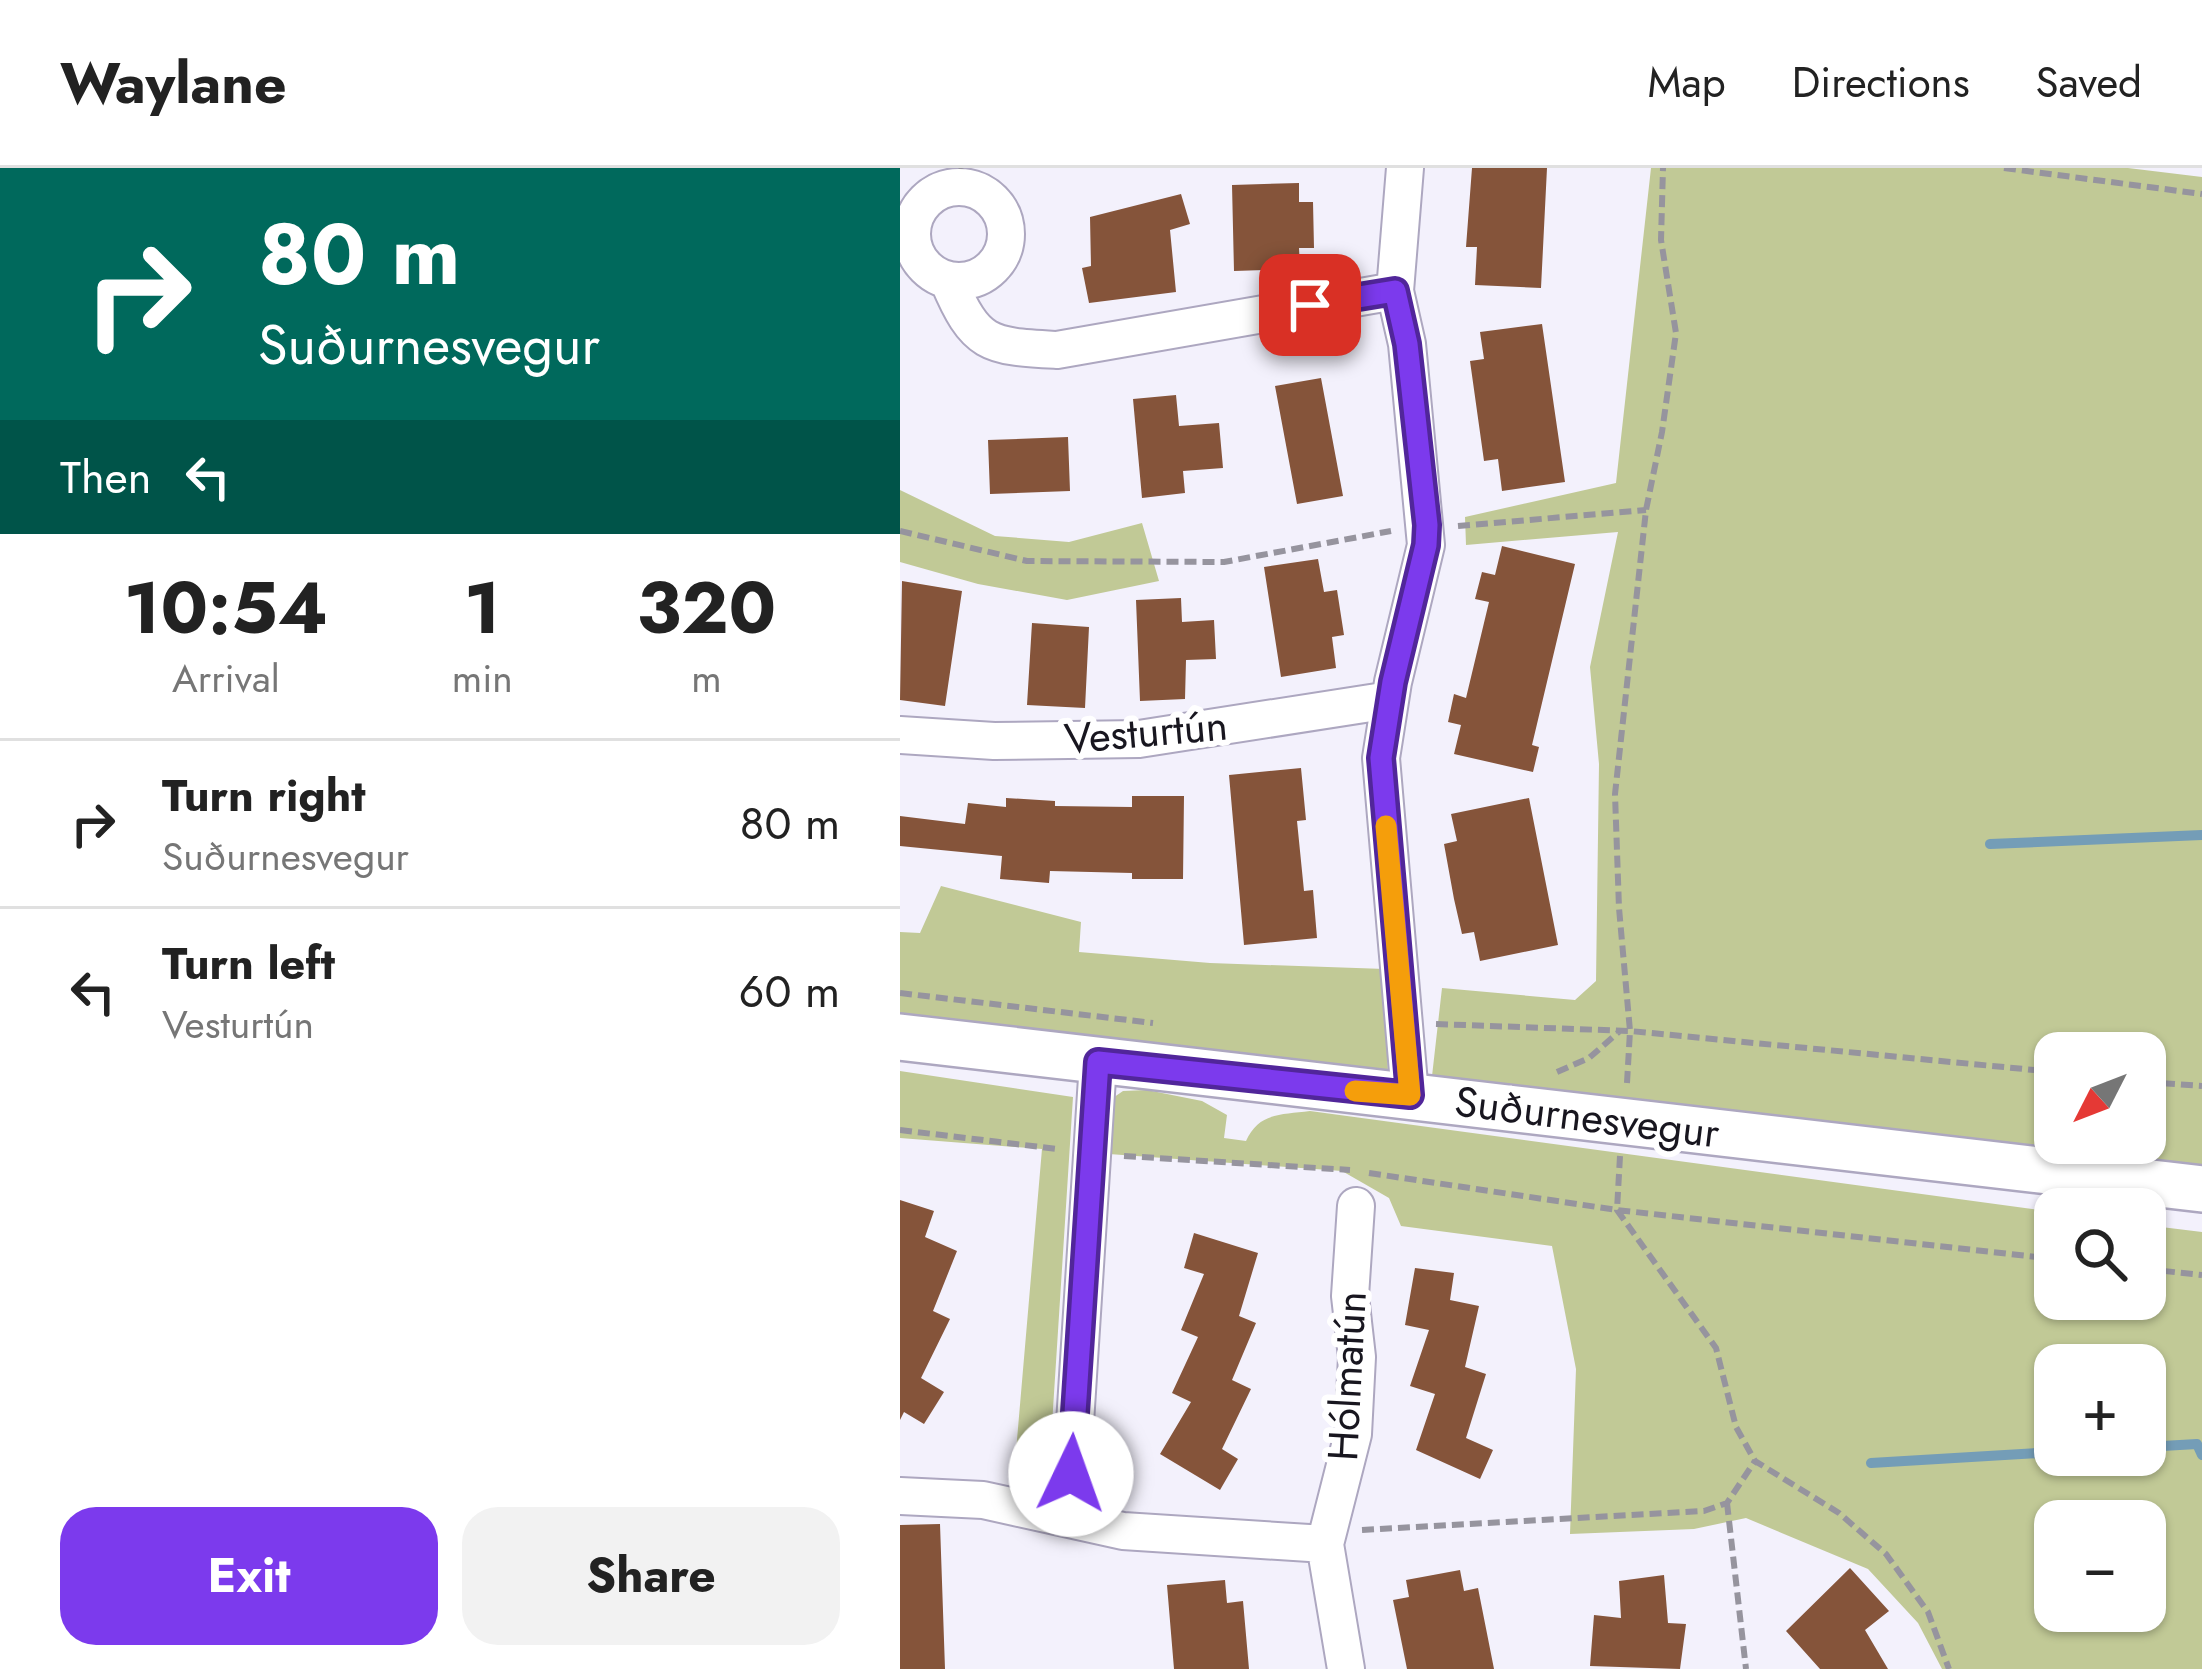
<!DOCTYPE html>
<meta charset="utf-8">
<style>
:root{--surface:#fff;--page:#f2f2f2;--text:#222;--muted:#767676;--line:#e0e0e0;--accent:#7c3aed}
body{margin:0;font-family:Jost,sans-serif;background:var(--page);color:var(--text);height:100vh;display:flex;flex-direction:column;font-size:45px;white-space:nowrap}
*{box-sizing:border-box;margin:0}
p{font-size:39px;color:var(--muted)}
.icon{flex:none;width:66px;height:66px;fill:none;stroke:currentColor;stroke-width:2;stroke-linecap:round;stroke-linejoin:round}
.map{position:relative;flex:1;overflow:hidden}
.sheet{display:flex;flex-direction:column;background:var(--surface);width:900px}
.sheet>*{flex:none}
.banner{background:#00695c;color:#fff;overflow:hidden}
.needle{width:78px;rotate:228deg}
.controls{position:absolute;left:1134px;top:864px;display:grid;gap:24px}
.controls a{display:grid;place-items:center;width:132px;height:132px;border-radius:24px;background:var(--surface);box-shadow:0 3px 9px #0004;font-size:60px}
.pin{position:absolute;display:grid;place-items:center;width:102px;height:102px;color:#fff;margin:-51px;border-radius:24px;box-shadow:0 6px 18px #0006}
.me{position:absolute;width:132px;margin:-66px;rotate:3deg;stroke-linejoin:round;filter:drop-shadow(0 0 9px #0008)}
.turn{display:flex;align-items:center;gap:42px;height:252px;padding:0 60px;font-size:54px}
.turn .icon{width:156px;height:156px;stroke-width:2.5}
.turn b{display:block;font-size:84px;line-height:102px}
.then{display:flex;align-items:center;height:114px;padding:0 60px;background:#0003;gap:24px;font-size:45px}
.eta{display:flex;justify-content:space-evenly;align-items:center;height:204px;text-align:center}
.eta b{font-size:72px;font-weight:700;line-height:84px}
.action{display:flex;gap:24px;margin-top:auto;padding:24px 60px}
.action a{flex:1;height:138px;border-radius:36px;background:var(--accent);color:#fff;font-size:48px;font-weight:700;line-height:138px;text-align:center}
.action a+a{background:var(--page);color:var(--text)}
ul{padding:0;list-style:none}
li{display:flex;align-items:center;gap:36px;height:168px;padding:0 60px;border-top:3px solid var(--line)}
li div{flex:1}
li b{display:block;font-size:45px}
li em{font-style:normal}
header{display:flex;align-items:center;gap:72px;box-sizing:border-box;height:168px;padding:0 60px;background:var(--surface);border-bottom:3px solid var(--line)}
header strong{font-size:57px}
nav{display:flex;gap:66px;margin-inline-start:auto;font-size:42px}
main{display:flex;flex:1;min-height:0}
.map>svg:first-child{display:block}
</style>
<header>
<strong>Waylane</strong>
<nav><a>Map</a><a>Directions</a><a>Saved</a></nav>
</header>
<main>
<section class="sheet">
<div class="banner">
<div class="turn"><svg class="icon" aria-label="right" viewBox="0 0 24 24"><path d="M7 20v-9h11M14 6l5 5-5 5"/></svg><div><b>80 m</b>Suðurnesvegur</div></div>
<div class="then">Then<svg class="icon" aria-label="left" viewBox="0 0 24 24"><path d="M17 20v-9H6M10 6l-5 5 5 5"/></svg></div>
</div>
<div class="eta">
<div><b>10:54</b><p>Arrival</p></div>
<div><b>1</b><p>min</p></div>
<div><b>320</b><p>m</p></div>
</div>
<ul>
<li><svg class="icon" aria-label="right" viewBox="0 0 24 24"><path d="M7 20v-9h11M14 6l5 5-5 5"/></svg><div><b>Turn right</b><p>Suðurnesvegur</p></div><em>80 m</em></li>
<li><svg class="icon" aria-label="left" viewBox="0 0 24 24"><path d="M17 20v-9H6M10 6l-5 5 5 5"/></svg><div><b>Turn left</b><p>Vesturtún</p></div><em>60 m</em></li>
</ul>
<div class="action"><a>Exit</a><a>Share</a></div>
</section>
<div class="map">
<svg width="1302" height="1501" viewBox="0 0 1302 1501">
<rect width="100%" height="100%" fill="#f3f1fc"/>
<path fill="#c1c996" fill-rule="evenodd" d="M 751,0 L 1228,0 L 1302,9 L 1302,1002 L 531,917 L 542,820 L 675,832 L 696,813 L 699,596 L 690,499 L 718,364 L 566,377 L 565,349 L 716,315 ZM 1155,885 L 1245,885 L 1245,975 L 1155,975 Z
M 0,322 L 95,368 L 169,374 L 242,355 L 259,413 L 167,432 L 78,416 L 0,394 Z
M 41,718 L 181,754 L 179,784 L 310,795 L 485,801 L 488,907 L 0,849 L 0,764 L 20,765 Z
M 0,903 L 173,929 L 148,1319 L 113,1318 L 142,981 L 0,970 Z
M 247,922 L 302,933 L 327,947 L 324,970 L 346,973 C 359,944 381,947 410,943 L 1155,1044 L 1155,1131 L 1245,1131 L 1245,1057 L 1302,1064 L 1302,1501 L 1042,1501 L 1018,1455 L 968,1401 L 846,1350 L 794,1361 L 670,1366 L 676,1201 L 652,1078 L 501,1058 L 489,1030 L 442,1003 L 209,986 L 207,934 L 223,923 ZM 1155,1197 L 1245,1197 L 1245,1287 L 1155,1287 ZM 1155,1353 L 1245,1353 L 1245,1443 L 1155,1443 Z"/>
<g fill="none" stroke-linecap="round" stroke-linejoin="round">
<path stroke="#749db7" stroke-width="10" d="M 1090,676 L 1302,667
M 1245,1279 L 1297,1276 L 1302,1287
M 971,1295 L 1155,1284"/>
</g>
<path fill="#85543a" d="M 572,0 L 647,0 L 641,120 L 575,117 L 577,79 L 566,79 Z
M 399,15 L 399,34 L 413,34 L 414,80 L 399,80 L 400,101 L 334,103 L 332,17 Z
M 281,26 L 290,56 L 270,62 L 276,124 L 189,135 L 182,100 L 191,98 L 190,49 Z
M 642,156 L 665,314 L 602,323 L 598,291 L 584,293 L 570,193 L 584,191 L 580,164 Z
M 421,210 L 443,328 L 397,336 L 375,218 Z
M 276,227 L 279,258 L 319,255 L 323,300 L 283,303 L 285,325 L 242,330 L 233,231 Z
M 168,269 L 170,323 L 90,326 L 88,272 Z
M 602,378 L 675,396 L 632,577 L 639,579 L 633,604 L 554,586 L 561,557 L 548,554 L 554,526 L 566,530 L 589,434 L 575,431 L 582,404 L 595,407 Z
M 418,391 L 424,424 L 437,422 L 444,467 L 432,469 L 436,500 L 381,509 L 364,399 Z
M 2,413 L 62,423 L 45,538 L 0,532 Z
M 281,430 L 282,454 L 314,452 L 316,491 L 286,492 L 285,531 L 240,533 L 236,432 Z
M 132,455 L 189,459 L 185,540 L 127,537 Z
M 401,600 L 406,652 L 397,653 L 404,723 L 413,722 L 417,770 L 344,777 L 329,607 Z
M 232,628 L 284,628 L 283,711 L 232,711 L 232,705 L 150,703 L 149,715 L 100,711 L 102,688 L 0,678 L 0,648 L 65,656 L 68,635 L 106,639 L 106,630 L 155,633 L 155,638 L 232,639 Z
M 629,630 L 658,777 L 580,793 L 574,764 L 562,766 L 554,731 L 544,676 L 557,673 L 551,646 Z
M 0,1032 L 34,1043 L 25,1069 L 57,1083 L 33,1143 L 50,1151 L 21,1210 L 44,1224 L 24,1256 L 4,1244 L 0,1252 Z
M 294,1065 L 358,1085 L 339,1148 L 356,1155 L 332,1212 L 351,1221 L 322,1281 L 338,1291 L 320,1322 L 260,1286 L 291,1234 L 272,1225 L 298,1169 L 281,1162 L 304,1106 L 284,1100 Z
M 515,1100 L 554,1105 L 550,1132 L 579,1138 L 565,1199 L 586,1206 L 566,1270 L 593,1282 L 580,1311 L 516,1282 L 535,1226 L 510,1218 L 529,1162 L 505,1157 Z
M 40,1356 L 45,1501 L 0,1501 L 0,1357 Z
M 950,1400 L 989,1443 L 965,1462 L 988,1501 L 920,1501 L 886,1463 Z
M 560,1402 L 564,1423 L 578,1420 L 594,1501 L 507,1501 L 493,1432 L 509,1429 L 506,1412 Z
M 764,1407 L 768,1455 L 786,1456 L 780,1501 L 690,1498 L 694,1447 L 721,1450 L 719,1413 Z
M 325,1412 L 327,1435 L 343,1433 L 349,1501 L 274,1501 L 267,1417 Z"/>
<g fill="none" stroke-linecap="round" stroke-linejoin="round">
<defs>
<path id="minor" d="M 505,0 L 495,123 L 507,176 L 526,377 L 493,514 L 481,590 L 510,927
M12 66a47 47 0 1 1 94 0a47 47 0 1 1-94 0Z
M 48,112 C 76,178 88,178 157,182 L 495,123
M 0,567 L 94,573 L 239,571 L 490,532
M 0,1328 L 83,1332 L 223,1363 L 425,1376
M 169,1349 L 198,894
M 446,1501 L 425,1376 L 453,1266 L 457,1189 L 450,1128 L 456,1038"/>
<path id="tertiary" d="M 0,869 L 1302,1021"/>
</defs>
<use href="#minor" stroke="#ada7c0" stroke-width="40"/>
<use href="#tertiary" stroke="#ada7c0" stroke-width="50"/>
<path stroke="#96949e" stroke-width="6" stroke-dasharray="12 6" stroke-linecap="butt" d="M 1104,0 L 1302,26
M 54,19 L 62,0
M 558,358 L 746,342
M 0,363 L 127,393 L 324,394 L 491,363
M 0,825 L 253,855
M 536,856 L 730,863 L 1155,904
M 657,904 L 689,890 L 721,862
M 1245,914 L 1302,918
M 727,915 L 730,863 L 719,740 L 715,626 L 746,342 L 762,264 L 776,165 L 761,72 L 763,0
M 0,962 L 157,981
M 224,988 L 450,1002
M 720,988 L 717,1042 L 816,1180 L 836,1259 L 855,1293 L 939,1345 L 986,1386 L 1028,1444 L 1049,1501
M 469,1005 L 717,1042 L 1155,1091
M 1245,1101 L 1302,1107
M 827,1335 L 846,1501
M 462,1362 L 804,1343 L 827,1335 L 855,1293"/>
<use href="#minor" stroke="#fff" stroke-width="36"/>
<use href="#tertiary" stroke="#fff" stroke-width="45"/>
</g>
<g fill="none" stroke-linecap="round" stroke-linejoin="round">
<defs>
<path id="route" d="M 171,1306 L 198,894 L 510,927 L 481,590 L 493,514 L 526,377 L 527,357 L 507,176 L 495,123 L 410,137"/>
</defs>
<use href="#route" stroke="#51269a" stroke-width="30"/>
<use href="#route" stroke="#7c3aed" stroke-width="21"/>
<path stroke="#f59e0b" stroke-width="21" d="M 455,923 L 510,927 L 486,658"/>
</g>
<g text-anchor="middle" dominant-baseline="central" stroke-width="12" stroke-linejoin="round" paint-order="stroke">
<g font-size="42" fill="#18161f" stroke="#fff">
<text transform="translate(246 564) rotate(-5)">Vesturtún</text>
<text transform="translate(687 949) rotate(7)">Suðurnesvegur</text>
<text transform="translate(447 1208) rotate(-87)">Hólmatún</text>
</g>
</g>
</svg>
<div class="controls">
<a><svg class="needle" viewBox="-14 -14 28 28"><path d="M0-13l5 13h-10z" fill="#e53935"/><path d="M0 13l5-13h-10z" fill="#767676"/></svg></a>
<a><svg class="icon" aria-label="search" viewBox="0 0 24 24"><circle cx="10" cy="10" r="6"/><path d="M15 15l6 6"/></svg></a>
<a>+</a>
<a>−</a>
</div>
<div class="pin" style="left:410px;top:137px;background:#d93025"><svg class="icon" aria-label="arrive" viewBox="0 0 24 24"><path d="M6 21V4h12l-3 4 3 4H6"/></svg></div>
<svg class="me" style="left:171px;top:1306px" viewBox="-20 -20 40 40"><circle r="19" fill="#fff"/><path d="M0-13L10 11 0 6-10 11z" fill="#7c3aed"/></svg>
</div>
</main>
